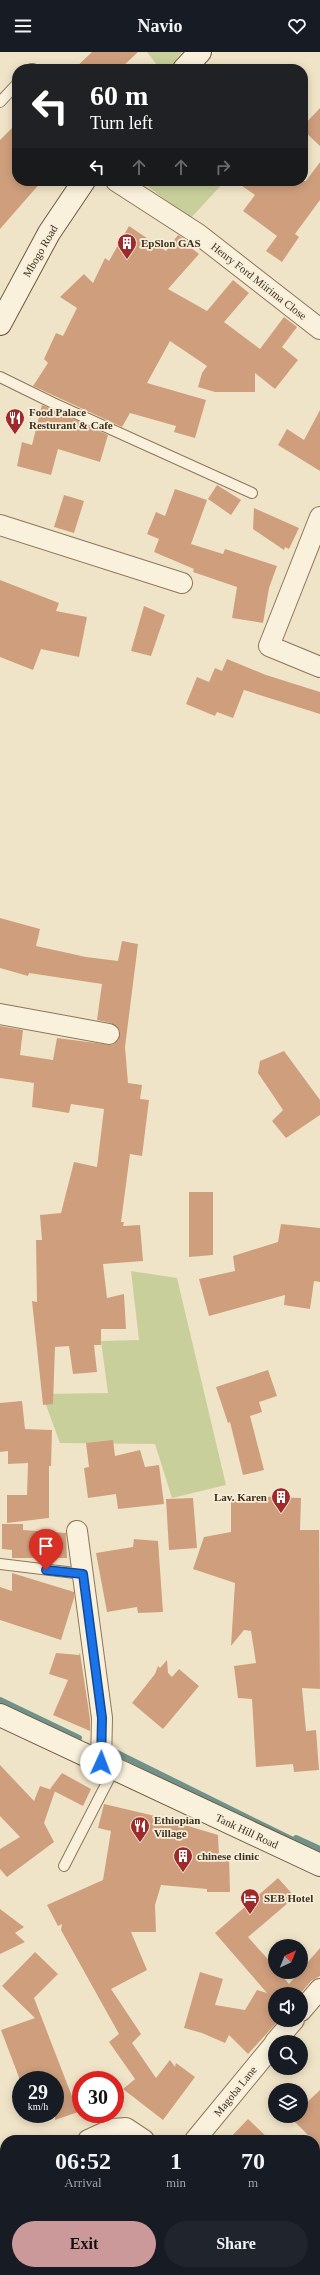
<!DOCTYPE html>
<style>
:root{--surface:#171b24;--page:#20242c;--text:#f1f3f6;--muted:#9ea1a6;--accent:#cc999b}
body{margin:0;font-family:Georgia,serif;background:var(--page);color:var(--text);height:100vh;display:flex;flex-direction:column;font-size:15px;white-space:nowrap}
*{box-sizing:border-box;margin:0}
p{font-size:13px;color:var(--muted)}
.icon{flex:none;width:22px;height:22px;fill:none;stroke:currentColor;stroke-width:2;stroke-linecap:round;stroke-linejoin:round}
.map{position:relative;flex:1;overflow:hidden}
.sheet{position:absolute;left:0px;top:2083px;width:320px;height:140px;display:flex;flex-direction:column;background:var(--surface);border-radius:16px 16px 0 0;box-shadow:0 2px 10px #0003}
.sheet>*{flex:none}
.banner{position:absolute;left:12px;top:12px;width:296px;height:122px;border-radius:16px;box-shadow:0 2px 10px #0003;background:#202124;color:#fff;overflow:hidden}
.needle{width:26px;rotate:43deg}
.controls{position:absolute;left:268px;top:1887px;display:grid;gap:8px}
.controls a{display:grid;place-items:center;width:40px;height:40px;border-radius:50%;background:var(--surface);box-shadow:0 2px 10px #0003;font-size:20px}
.speed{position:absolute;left:12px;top:2019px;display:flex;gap:8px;font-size:20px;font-weight:700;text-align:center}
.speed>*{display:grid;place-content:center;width:52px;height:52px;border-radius:50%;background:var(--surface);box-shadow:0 2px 10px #0003;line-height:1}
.speed small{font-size:10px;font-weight:400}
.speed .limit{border:6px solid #d22;background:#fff;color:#111}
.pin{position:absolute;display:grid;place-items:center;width:34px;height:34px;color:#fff;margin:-41px -17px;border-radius:50% 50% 50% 0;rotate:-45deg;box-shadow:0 0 4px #0007}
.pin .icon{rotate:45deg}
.me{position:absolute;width:44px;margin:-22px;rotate:2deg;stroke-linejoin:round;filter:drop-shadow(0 0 3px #0008)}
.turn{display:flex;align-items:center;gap:14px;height:84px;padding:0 12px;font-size:18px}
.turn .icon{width:52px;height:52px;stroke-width:2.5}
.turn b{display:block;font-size:28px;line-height:34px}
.lanes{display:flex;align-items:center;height:38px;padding:0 12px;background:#0003;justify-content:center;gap:20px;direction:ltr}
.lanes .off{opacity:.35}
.eta{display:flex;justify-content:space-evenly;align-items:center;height:68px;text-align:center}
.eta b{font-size:24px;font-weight:700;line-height:28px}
.action{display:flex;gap:8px;margin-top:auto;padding:8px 12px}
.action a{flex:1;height:46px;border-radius:24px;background:var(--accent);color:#111;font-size:16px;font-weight:700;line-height:46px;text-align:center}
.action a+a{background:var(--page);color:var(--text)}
header{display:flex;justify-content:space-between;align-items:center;height:52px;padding:0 12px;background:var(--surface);font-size:18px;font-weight:700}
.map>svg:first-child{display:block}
</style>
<header><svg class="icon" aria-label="menu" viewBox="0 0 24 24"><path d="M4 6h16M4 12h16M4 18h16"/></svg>Navio<svg class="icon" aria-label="heart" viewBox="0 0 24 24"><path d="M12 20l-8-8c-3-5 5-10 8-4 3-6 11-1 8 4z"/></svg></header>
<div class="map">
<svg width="320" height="2223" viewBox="0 0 320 2223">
<rect width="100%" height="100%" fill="#f0e4c8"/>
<path fill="#c9cf9b" d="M 147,0 L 182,0 L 168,17 L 160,17 Z
M 141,129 L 225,129 L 190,167 Z
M 131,1219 L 177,1226 L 226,1433 L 172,1446 L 155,1392 L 60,1391 L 42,1342 L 108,1341 L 101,1289 L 139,1288 Z"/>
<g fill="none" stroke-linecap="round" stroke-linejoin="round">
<path stroke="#6f938a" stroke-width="6" d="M 0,1648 L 79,1686
M 109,1697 L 299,1791
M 296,1786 L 320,1797"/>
</g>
<path fill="#cf9f7d" d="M 92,0 L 138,0 L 120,17 L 74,17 Z
M 320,56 L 320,94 L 303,78 L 303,74 Z
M 17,71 L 17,129 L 42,129 L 0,177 L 0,88 Z
M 320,110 L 320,148 L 295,182 L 299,185 L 282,210 L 266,199 L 277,184 L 243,159 L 255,143 L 235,129 L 306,129 Z
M 129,174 L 166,199 L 178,183 L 192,192 L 190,195 L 199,202 L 168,237 L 207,259 L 233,228 L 249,241 L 224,270 L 260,297 L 284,265 L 297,275 L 282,295 L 298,308 L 275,337 L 255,321 L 255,340 L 215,340 L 198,335 L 202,321 L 207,314 L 170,289 L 147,331 L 206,348 L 195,386 L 174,380 L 176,374 L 130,361 L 122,375 L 33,334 L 48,311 L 44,307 L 56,281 L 63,284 L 77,256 L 60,245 L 84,222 L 93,231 L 105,206 L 109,209 Z
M 42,353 L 108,383 L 100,410 L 58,397 L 51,423 L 17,414 L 22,390 L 32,393 Z
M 320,358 L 320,419 L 278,393 L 287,377 L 304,388 Z
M 217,433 L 241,448 L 231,463 L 208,447 Z
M 175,437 L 207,448 L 191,492 L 223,502 L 225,497 L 277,514 L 269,536 L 263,571 L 232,566 L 237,535 L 193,520 L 194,517 L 154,500 L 159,487 L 147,482 L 156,460 L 165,464 Z
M 64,443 L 84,449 L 74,481 L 54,475 Z
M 254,456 L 299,476 L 289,497 L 285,495 L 284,498 L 253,477 Z
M 0,528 L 59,551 L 56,559 L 87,565 L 79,605 L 41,597 L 33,618 L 0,605 Z
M 144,554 L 165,563 L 151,604 L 131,599 Z
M 227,607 L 266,623 L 320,640 L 320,662 L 244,638 L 233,666 L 217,660 L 215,664 L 186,652 L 197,625 L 209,630 L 215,616 L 222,619 Z
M 0,866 L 40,877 L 36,894 L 86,905 L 118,909 L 122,889 L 138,892 L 125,995 L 128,1031 L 142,1033 L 140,1047 L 149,1048 L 142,1104 L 130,1102 L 121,1170 L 124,1170 L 123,1174 L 140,1173 L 143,1209 L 103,1212 L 107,1246 L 124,1242 L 126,1277 L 101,1277 L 101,1293 L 94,1293 L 97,1320 L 73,1322 L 69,1294 L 55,1295 L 53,1352 L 43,1353 L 32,1249 L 37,1250 L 36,1188 L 42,1188 L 40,1163 L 61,1161 L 74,1110 L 97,1115 L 104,1057 L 71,1052 L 69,1061 L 32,1055 L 34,1031 L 0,1026 L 0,974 L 23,978 L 20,1003 L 53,1008 L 57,986 L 112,993 L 118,989 L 120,979 L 111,971 L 97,968 L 102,932 L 29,921 L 28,924 L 0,916 Z
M 284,999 L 320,1048 L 320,1063 L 286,1086 L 272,1069 L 283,1058 L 258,1021 L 260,1009 Z
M 189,1140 L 213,1140 L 213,1203 L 189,1205 Z
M 281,1172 L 320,1176 L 320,1230 L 314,1229 L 310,1257 L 284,1253 L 285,1243 L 209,1264 L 199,1227 L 235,1219 L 233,1204 L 278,1190 Z
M 268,1318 L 277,1344 L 259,1350 L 262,1360 L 250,1364 L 264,1418 L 243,1423 L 230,1370 L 228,1371 L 216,1335 Z
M 22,1349 L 25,1377 L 52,1378 L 51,1414 L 49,1414 L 49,1466 L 7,1471 L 7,1443 L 27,1443 L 28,1411 L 8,1412 L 8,1399 L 0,1400 L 0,1351 Z
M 113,1388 L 115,1404 L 140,1398 L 145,1415 L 159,1413 L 164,1452 L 118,1457 L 116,1442 L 88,1446 L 84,1416 L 89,1415 L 86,1391 Z
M 249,1444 L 301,1446 L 300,1478 L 319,1478 L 320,1637 L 302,1636 L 306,1679 L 316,1678 L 319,1718 L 294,1720 L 293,1712 L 256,1715 L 252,1647 L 238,1646 L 234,1614 L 256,1611 L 251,1579 L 244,1578 L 231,1594 L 235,1531 L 193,1517 L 204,1485 L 231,1480 L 231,1447 L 250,1447 Z
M 193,1446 L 197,1496 L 169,1498 L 166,1447 Z
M 2,1472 L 23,1472 L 23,1478 L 66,1481 L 67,1506 L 12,1506 L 12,1498 L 2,1497 Z
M 134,1487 L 158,1489 L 163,1560 L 138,1561 L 137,1555 L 107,1560 L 96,1501 L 133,1495 Z
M 12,1521 L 74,1540 L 74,1546 L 61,1588 L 0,1568 L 0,1535 L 12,1539 Z
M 56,1601 L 79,1603 L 80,1601 L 90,1667 L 90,1679 L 53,1663 L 68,1628 L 49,1622 Z
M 167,1608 L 168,1621 L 172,1625 L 179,1617 L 199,1634 L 163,1677 L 132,1651 L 155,1622 L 158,1614 L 160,1616 Z
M 0,1713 L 34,1749 L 40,1734 L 55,1739 L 44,1771 L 54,1790 L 7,1825 L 0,1817 L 0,1797 L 20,1785 L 0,1764 Z
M 62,1721 L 91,1737 L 83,1754 L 50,1737 Z
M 104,1752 L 155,1764 L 218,1783 L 219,1804 L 229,1804 L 230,1840 L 207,1840 L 207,1837 L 161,1833 L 155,1853 L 156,1880 L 131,1880 L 147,1918 L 111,1937 L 141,1982 L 132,1991 L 156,2026 L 170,2008 L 175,2015 L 176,2011 L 195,2025 L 163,2068 L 123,2037 L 135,2027 L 109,1990 L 119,1982 L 61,1878 L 62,1872 L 58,1874 L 47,1853 L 103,1828 L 111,1779 L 98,1776 Z
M 278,1826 L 295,1845 L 248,1885 L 275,1915 L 275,1920 L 279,1920 L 289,1932 L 320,1896 L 320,1924 L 311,1929 L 300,1942 L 275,1942 L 275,1968 L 279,1968 L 248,2002 L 229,1983 L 225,1991 L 202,1981 L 184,1976 L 200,1920 L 223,1927 L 215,1953 L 245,1958 L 257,1938 L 267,1941 L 215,1881 Z
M 0,1857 L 24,1875 L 15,1881 L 25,1890 L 0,1902 Z
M 35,1900 L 58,1922 L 34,1946 L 78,2060 L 55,2068 L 55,2028 L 20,2028 L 1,1978 L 35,1966 L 2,1934 Z
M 320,2038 L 320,2096 L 315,2088 L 313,2088 L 291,2066 L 301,2064 L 301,2056 Z
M 248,2067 L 270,2088 L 228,2088 Z"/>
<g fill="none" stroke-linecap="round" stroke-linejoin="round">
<defs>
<path id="lane" d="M 31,17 L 33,17
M 0,50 L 17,32
M 0,325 L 53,351 L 252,441
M 0,1512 L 83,1522
M 64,1814 L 114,1717"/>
<path id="street" d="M 116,129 L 198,182 L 320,277
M 320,465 L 269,594 L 320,615
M 0,473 L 182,531
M 0,962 L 109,982
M 77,1479 L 102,1666 L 101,1711
M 301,1959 L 320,1937
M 275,1990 L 294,1968
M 88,2088 L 112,2077 L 126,2076 L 144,2088
M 195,2088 L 275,1991
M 0,2128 L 5,2126
M 280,2220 L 291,2223"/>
<path id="secondary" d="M 184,17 L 200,0
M 0,272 L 49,181 L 84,129
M 0,1663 L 320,1813"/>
</defs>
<use href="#lane" stroke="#8d765c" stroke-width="12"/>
<use href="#street" stroke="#8d765c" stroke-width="22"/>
<use href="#secondary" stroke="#6f573f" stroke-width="24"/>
<use href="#lane" stroke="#faf1dc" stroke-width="10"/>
<use href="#street" stroke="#faf1dc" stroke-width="20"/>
<use href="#secondary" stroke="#faf1dc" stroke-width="22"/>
</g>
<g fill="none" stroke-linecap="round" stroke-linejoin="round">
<defs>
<path id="route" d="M 46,1518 L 83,1522 L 102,1666 L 101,1711"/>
</defs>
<use href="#route" stroke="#114b97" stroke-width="10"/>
<use href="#route" stroke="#1a73e8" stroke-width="7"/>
</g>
<defs>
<symbol id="building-pin" viewBox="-11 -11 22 30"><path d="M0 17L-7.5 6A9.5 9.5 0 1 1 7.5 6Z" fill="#9e2a2b" stroke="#f7eed8"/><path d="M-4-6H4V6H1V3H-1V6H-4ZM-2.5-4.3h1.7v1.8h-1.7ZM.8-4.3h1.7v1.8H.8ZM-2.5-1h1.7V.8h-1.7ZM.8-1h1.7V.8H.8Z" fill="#fff"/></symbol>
<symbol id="restaurant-pin" viewBox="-11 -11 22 30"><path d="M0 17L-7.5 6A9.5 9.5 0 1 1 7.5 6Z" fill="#9e2a2b" stroke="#f7eed8"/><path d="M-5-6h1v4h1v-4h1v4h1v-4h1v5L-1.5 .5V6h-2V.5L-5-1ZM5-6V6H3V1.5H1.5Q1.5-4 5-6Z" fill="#fff"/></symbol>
<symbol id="hotel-pin" viewBox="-11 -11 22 30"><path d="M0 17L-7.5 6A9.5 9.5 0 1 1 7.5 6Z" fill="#9e2a2b" stroke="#f7eed8"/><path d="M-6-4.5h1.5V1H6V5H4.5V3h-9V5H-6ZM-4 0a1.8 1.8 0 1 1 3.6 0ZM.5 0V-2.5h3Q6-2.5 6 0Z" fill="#fff"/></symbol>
</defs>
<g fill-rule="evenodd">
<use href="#building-pin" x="116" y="180" width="22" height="30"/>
<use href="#restaurant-pin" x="4" y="355" width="22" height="30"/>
<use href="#building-pin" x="270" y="1434" width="22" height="30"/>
<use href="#restaurant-pin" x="129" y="1763" width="22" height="30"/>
<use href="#building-pin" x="172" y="1793" width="22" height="30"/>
<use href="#hotel-pin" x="239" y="1835" width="22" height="30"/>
</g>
<g text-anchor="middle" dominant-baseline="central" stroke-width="3.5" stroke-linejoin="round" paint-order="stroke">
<g font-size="11" font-weight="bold" fill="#3d2e20" stroke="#f7eed8" text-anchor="start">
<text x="141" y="191">EpSlon GAS</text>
<text x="29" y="360">Food Palace<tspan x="29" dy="13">Resturant &amp; Cafe</tspan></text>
<text x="267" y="1445" text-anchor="end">Lav. Karen</text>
<text x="154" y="1768">Ethiopian<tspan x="154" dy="13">Village</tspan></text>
<text x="197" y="1804">chinese clinic</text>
<text x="264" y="1846">SEB Hotel</text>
</g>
<g font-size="11" fill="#3d2e20" stroke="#f7eed8">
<text transform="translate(40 199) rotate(-60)">Mbogo Road</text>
<text transform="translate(259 229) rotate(38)">Henry Ford Miirima Close</text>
<text transform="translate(247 1779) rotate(25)">Tank Hill Road</text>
<text transform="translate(235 2039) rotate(-51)">Magoba Lane</text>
</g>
</g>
</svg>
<div class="controls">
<a><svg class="needle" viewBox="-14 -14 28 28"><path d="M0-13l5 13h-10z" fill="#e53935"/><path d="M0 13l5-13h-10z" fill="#9ea1a6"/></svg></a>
<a><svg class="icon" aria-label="sound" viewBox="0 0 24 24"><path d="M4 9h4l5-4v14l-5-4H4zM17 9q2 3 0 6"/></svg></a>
<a><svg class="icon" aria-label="search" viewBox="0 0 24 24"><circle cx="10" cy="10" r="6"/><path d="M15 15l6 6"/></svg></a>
<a><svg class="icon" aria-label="layers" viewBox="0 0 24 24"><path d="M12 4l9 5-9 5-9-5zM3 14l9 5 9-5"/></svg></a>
</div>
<div class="speed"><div>29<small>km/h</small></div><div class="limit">30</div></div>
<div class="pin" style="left:46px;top:1518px;background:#d93025"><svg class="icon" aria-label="arrive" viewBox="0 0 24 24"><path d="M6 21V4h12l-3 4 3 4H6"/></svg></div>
<svg class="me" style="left:101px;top:1711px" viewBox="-20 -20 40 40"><circle r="19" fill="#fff"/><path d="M0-13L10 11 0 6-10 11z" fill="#1a73e8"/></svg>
<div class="banner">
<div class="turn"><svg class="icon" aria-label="left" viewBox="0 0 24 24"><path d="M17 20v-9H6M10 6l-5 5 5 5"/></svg><div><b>60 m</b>Turn left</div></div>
<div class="lanes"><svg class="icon" aria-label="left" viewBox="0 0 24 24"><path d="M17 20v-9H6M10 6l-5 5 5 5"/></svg><svg class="icon off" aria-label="ahead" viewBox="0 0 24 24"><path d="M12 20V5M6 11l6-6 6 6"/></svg><svg class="icon off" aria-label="ahead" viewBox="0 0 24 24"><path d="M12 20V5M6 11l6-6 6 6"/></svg><svg class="icon off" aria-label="right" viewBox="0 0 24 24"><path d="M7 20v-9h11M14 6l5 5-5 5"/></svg></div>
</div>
<section class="sheet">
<div class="eta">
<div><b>06:52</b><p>Arrival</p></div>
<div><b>1</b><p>min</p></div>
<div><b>70</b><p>m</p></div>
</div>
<div class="action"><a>Exit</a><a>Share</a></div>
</section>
</div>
